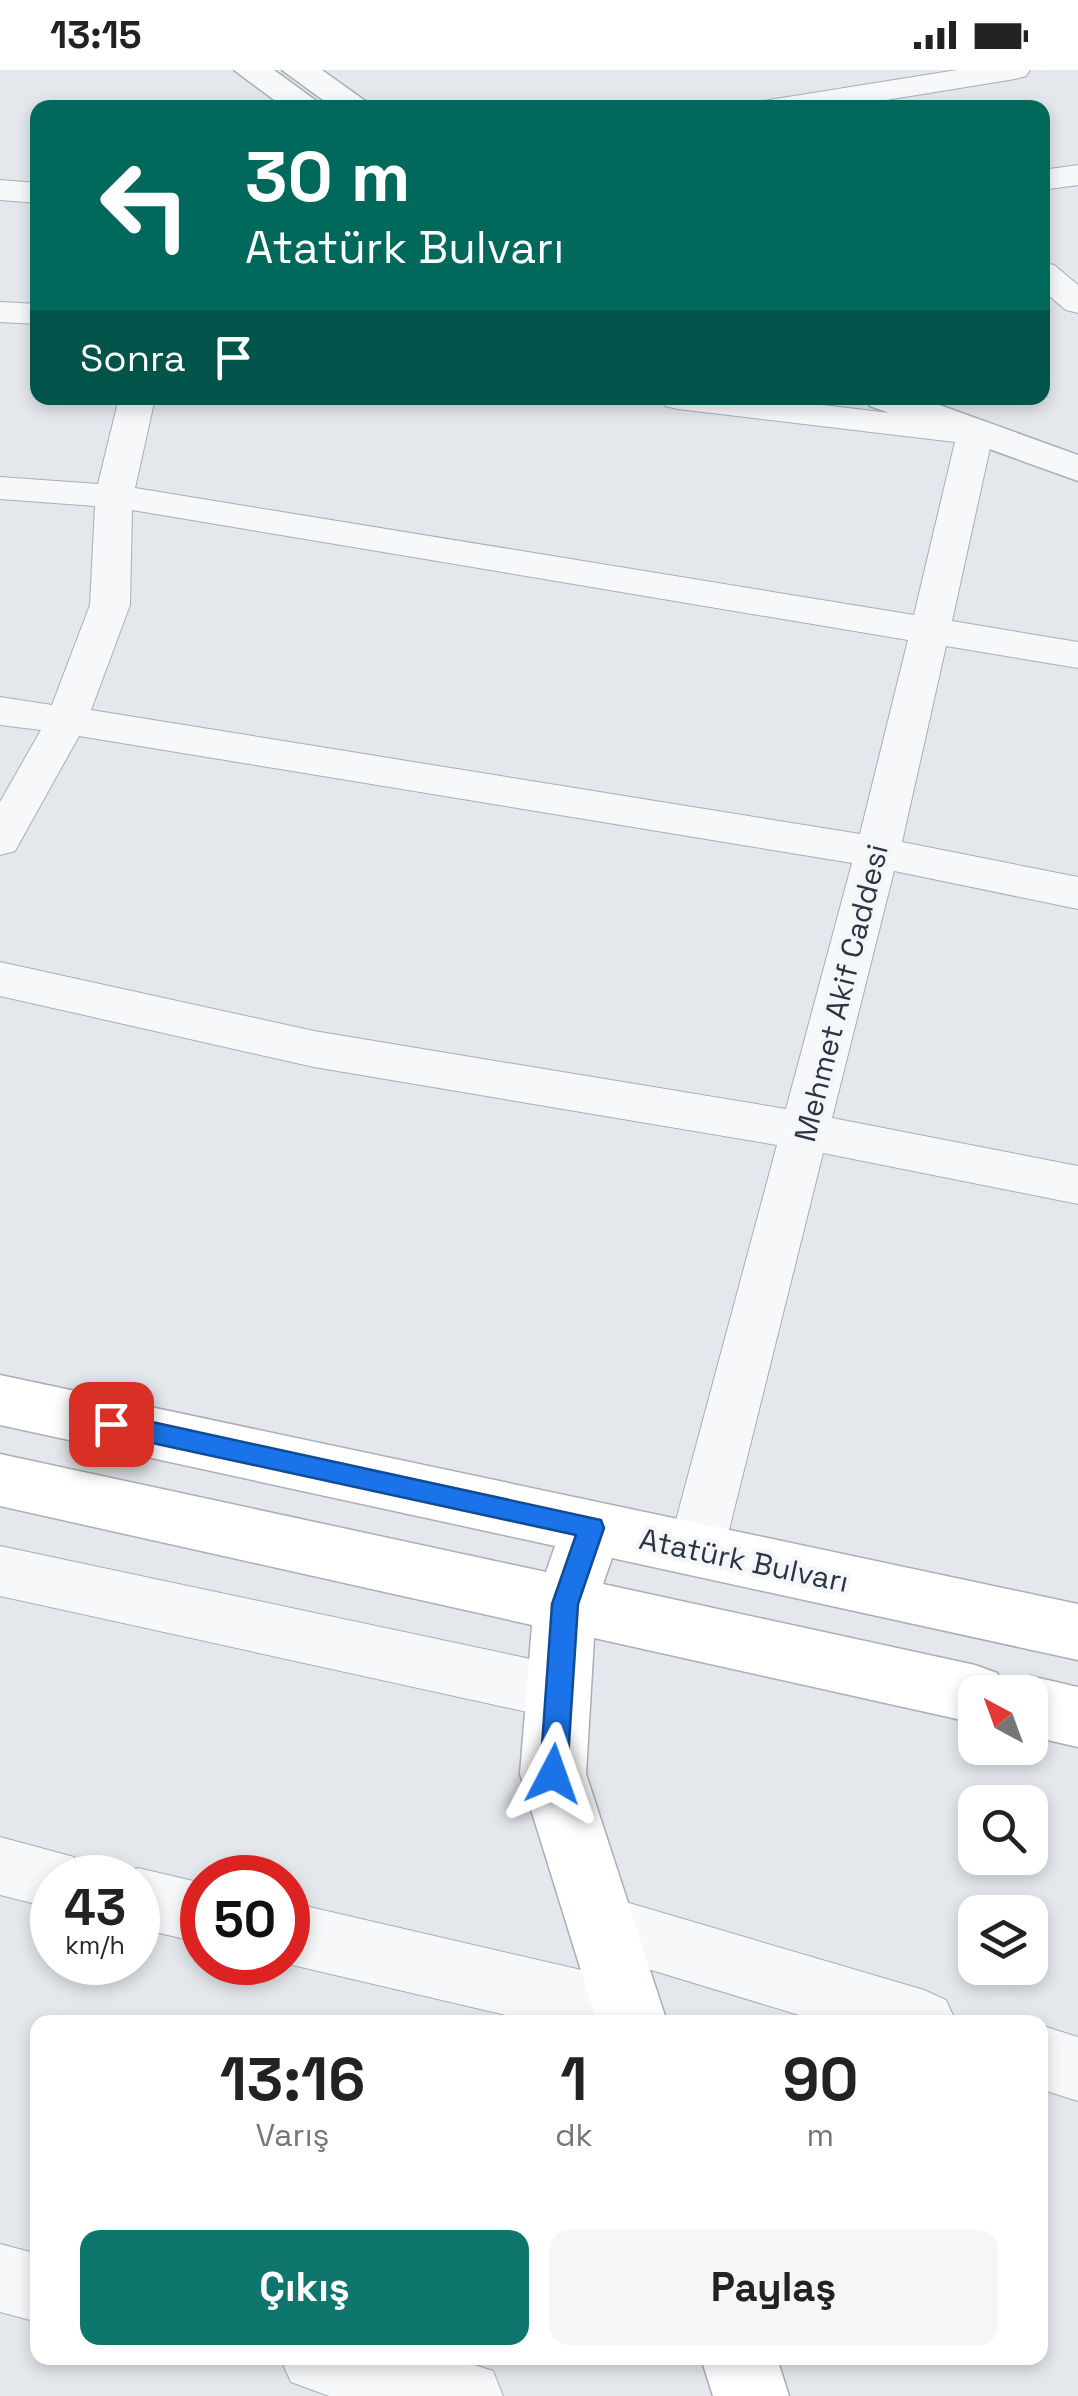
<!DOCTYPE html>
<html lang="tr">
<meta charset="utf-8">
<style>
:root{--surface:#fff;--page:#f6f6f6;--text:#222;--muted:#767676;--accent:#0f766e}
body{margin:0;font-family:"Space Grotesk",sans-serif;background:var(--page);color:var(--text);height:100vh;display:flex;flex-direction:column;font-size:38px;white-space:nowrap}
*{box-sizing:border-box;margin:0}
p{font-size:32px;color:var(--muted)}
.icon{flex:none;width:55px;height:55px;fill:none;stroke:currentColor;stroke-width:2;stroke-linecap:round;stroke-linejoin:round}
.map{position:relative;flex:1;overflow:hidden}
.details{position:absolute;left:30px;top:1945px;width:1018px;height:350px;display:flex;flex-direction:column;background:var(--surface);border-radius:20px;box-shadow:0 5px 15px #0003}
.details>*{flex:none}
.banner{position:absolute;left:30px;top:30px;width:1020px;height:305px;border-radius:20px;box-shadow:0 5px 15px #0003;background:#00695c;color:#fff;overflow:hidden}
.needle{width:65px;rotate:319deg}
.fabs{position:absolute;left:958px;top:1605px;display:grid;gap:20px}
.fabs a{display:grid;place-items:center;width:90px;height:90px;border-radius:20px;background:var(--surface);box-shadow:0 5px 15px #0003;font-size:50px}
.speed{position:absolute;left:30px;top:1785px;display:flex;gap:20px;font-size:50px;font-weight:700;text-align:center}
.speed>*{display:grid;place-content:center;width:130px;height:130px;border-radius:50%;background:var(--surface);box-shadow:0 5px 15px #0003;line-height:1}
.speed small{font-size:25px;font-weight:400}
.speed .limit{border:15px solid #d22;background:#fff;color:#111}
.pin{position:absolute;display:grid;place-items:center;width:85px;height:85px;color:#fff;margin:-42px;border-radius:20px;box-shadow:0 5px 15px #0006}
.me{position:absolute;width:110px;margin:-55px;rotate:4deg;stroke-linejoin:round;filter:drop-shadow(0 0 8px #0008)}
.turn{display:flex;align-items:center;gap:35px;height:210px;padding:0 50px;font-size:45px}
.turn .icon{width:130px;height:130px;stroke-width:2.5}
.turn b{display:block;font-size:70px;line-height:85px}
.then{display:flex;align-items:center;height:95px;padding:0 50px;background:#0003;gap:20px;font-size:38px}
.eta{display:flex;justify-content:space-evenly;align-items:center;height:170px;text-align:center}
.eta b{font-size:60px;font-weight:700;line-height:70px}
.primary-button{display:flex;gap:20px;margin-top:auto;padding:20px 50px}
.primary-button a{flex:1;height:115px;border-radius:20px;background:var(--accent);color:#fff;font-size:40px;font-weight:700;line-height:115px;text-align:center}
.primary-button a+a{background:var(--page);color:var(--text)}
.status{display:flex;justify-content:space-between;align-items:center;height:70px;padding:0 50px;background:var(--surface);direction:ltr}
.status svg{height:28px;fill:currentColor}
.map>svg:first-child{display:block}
</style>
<div class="status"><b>13:15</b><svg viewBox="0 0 49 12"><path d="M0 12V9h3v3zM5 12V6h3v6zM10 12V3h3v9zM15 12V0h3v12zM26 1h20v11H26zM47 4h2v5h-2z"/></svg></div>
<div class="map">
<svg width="1078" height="2326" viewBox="0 0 1078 2326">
<rect width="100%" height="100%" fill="#e4e7ec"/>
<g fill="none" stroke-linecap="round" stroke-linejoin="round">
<defs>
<path id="minor" d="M 957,0 L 1030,0 L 1026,6 L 1015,9 L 837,38 L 760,38 L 764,31 L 775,29 Z
M 1078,95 L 1078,115 L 1042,120 L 1042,100 Z
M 0,110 L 38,113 L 38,133 L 0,130 Z
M 1042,192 L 1054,195 L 1078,215 L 1078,243 L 1066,240 L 1042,220 Z
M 0,232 L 38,234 L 38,254 L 0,252 Z
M 119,328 L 155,328 L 135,418 L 914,545 L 955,372 L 678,339 L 665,336 L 660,328 L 763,328 L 975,353 L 988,356 L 993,364 L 952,551 L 1078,572 L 1078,598 L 946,576 L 902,772 L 1078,807 L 1078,839 L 894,801 L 832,1048 L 1078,1096 L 1078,1134 L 823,1083 L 724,1480 L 716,1497 L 696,1504 L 676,1497 L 668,1480 L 777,1075 L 314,997 L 0,926 L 0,892 L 314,961 L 786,1039 L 852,793 L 79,666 L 15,781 L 0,785 L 0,732 L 41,660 L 0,655 L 0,627 L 52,635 L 90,535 L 95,436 L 0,429 L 0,407 L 98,414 ZM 132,440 L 908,570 L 860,764 L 91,640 L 130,535 Z
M 0,1476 L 559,1595 L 579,1603 L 588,1622 L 579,1641 L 559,1649 L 0,1526 Z
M 0,1767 L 74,1787 L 82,1808 L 52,1808 L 52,1838 L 0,1825 Z
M 138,1798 L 202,1813 L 202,1873 L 138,1858 L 138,1808 L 116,1808 Z
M 602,1825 L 924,1920 L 946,1930 L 956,1952 L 822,1952 L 602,1885 L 580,1877 L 571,1855 L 580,1833 Z
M 288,1832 L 629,1911 L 651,1921 L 661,1943 L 657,1952 L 536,1952 L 288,1894 Z
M 1040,1955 L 1078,1967 L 1078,2031 L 1040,2019 Z
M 0,2174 L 38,2184 L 38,2252 L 0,2242 Z
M 280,2288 L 453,2288 L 493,2301 L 503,2326 L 329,2326 L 291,2312 Z"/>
<path id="tertiary" d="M 234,0 L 274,0 L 326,38 L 285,38 Z
M 282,0 L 322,0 L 375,38 L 334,38 Z
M 865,328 L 920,328 L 1078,385 L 1078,411 L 870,336 Z"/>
<path id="secondary" d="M 0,1305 L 1078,1534 L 1078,1590 L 612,1488 L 603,1514 L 975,1595 L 997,1603 L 1005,1620 L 1007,1615 L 1030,1606 L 1078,1617 L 1078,1677 L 1030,1666 L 1030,1622 L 975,1622 L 975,1653 L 594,1568 L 586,1704 L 667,1952 L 597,1952 L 520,1704 L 532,1555 L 0,1436 L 0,1384 L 546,1502 L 555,1476 L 0,1355 Z
M 701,2288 L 777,2288 L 789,2326 L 713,2326 Z"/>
</defs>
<use href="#minor" stroke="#a9aeb7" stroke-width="2"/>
<use href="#tertiary" stroke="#a9aeb7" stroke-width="3"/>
<use href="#secondary" stroke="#a9aeb7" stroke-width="3"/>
<use href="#minor" fill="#f7f8fa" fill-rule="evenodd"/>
<use href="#tertiary" fill="#f7f8fa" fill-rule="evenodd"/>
<use href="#secondary" fill="#fff" fill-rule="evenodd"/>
</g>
<path fill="#1a73e8" stroke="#114b97" stroke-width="2.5" d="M 111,1343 L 601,1450 L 604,1458 L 578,1534 L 567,1704 L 563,1713 L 553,1716 L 544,1713 L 540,1704 L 552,1534 L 576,1465 L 111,1364 L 102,1361 L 99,1354 L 102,1346 Z"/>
<g text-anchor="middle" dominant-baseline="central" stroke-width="9" stroke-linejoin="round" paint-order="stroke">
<g font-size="30" fill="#2b3445" stroke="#f4f6f9">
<text transform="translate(841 923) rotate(-76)">Mehmet Akif Caddesi</text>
<text transform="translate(744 1490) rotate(12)">Atatürk Bulvarı</text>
</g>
</g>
</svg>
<div class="fabs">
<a><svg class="needle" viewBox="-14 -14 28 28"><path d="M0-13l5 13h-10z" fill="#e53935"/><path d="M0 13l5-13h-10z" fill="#767676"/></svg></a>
<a><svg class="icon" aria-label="search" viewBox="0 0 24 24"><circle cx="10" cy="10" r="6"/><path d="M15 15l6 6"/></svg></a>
<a><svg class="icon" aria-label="layers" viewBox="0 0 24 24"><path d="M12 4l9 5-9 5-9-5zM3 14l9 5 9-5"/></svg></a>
</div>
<div class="speed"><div>43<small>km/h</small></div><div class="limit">50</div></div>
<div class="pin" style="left:111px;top:1354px;background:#d93025"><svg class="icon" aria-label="arrive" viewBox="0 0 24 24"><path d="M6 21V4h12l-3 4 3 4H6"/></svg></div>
<svg class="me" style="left:553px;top:1704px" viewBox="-20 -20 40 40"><path d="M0-17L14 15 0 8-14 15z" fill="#1a73e8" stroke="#fff" stroke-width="4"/></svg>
<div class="banner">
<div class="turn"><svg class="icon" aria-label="left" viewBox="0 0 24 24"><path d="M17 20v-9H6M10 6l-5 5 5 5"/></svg><div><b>30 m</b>Atatürk Bulvarı</div></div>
<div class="then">Sonra<svg class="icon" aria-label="arrive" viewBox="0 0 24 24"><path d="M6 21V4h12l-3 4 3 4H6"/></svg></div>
</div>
<section class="details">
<div class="eta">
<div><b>13:16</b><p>Varış</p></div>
<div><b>1</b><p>dk</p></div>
<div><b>90</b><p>m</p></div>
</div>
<div class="primary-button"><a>Çıkış</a><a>Paylaş</a></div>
</section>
</div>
